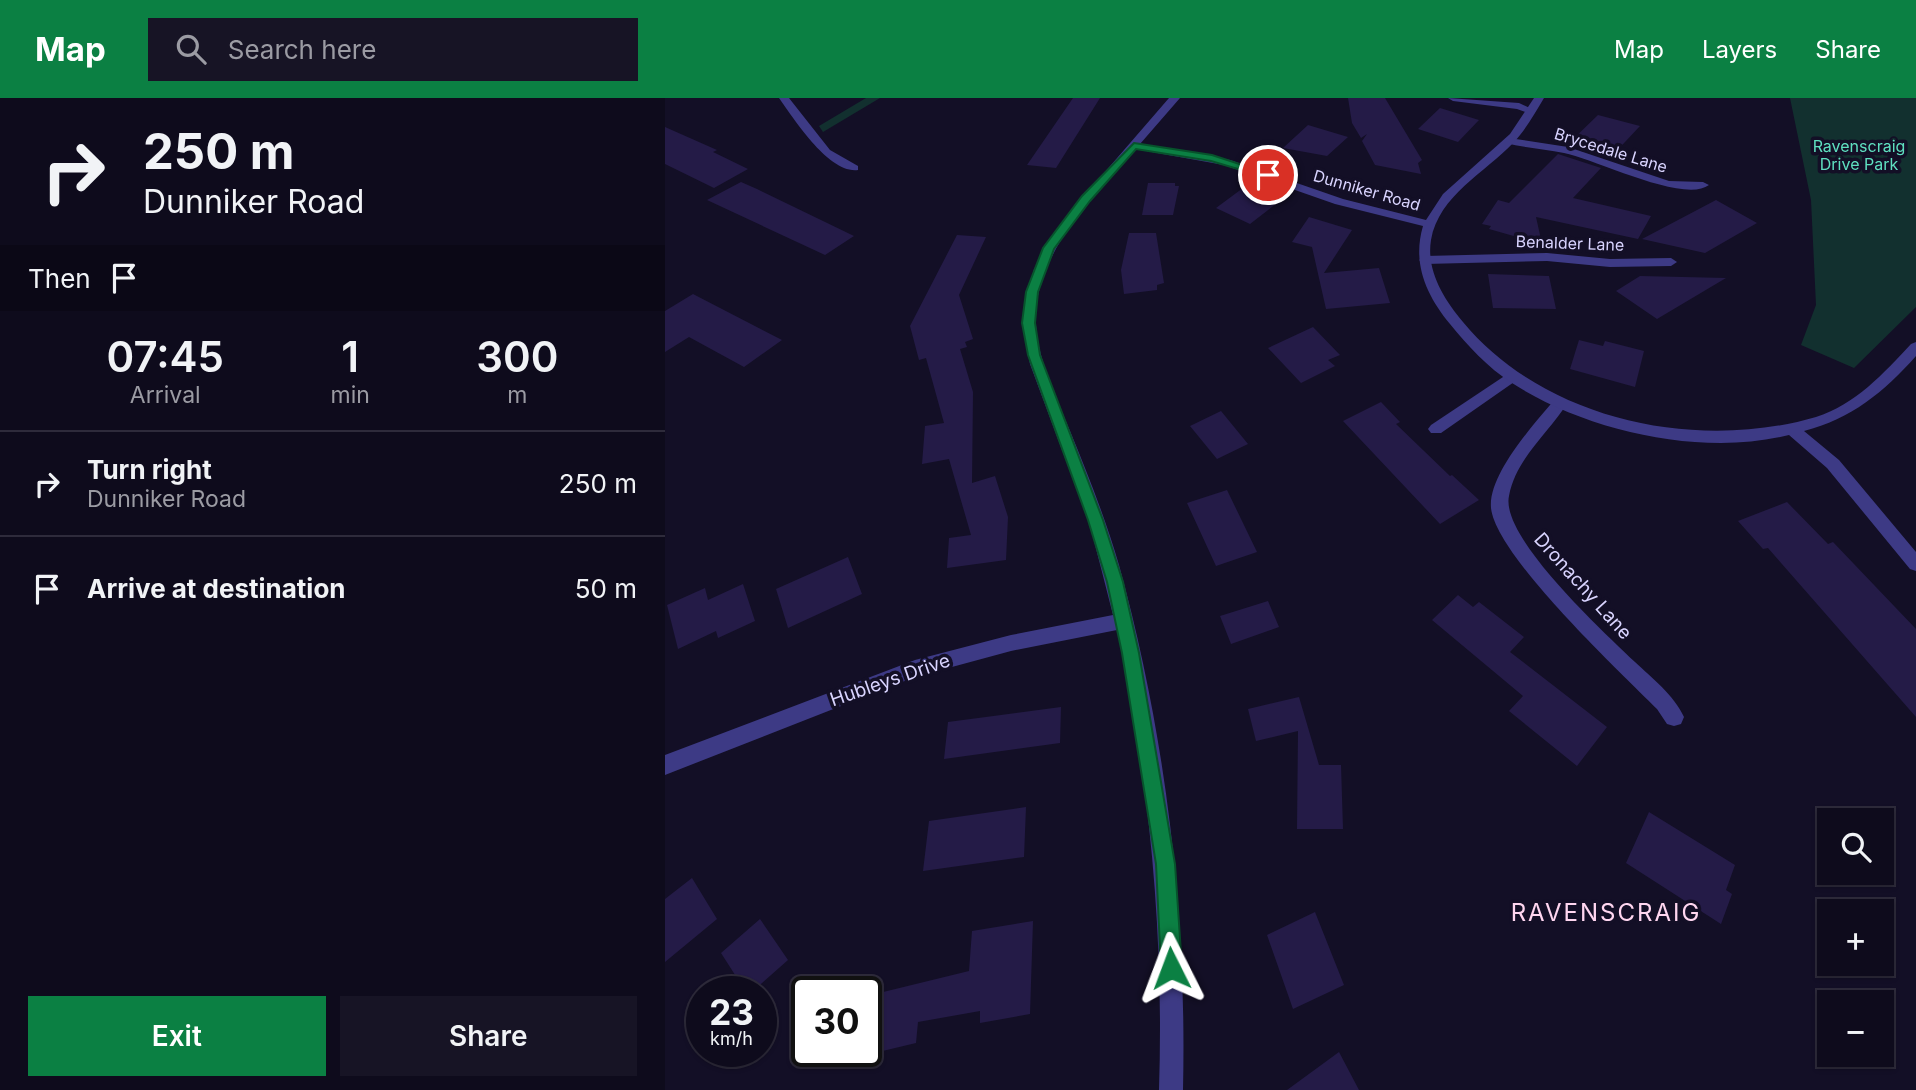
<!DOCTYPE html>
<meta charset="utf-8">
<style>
:root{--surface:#0e0b1c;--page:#171425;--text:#f1f3f6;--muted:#9b9ba3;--line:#2e2b3b;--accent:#0b8043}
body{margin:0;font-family:Inter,sans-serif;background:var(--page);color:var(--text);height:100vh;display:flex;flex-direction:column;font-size:26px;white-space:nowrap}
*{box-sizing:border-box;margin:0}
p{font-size:23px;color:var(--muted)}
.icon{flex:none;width:38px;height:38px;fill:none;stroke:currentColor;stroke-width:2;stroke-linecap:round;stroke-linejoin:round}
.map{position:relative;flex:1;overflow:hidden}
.side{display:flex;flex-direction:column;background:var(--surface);width:665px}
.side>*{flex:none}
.top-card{background:#0e0b1c;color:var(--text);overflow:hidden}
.tools{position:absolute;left:1152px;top:710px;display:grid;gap:14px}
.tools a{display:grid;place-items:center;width:77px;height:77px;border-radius:0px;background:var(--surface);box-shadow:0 2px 5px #0004,0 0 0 2px var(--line);font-size:35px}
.speed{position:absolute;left:21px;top:878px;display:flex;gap:14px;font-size:35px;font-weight:700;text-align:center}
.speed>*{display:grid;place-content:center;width:91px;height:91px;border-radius:50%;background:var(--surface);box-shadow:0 2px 5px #0004,0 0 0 2px var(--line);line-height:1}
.speed small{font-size:18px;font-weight:400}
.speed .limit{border:4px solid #111;border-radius:10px;background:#fff;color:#111}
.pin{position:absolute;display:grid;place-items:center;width:60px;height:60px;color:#fff;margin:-30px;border:4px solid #fff;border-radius:50%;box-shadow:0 2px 7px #0007}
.me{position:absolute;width:77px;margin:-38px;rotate:357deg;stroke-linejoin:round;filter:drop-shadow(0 0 5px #0008)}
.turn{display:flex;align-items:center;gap:24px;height:147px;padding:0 28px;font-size:32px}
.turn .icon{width:91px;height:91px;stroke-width:2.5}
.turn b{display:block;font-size:49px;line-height:60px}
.then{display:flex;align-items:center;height:66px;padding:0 28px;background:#0003;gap:14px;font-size:26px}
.eta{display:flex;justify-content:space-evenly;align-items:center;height:119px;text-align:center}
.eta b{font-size:42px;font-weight:600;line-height:49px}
.action{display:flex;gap:14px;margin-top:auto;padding:14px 28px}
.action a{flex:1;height:80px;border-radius:0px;background:var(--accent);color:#fff;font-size:28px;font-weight:600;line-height:80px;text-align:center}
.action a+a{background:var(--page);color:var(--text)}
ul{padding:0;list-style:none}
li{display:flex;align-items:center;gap:21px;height:105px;padding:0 28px;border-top:2px solid var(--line)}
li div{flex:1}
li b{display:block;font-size:26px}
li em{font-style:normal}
header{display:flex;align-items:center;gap:42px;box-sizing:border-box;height:98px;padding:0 35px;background:var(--accent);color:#fff}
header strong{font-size:33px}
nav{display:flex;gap:38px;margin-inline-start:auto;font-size:24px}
.search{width:490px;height:63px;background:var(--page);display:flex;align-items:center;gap:18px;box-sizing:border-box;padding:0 24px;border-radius:0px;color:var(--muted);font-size:26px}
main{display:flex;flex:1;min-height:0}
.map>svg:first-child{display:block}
</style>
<header>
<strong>Map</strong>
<div class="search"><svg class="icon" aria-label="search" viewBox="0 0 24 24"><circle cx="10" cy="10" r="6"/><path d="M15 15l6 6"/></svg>Search here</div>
<nav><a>Map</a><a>Layers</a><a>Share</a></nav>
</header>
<main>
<section class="side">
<div class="top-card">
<div class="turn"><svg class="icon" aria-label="right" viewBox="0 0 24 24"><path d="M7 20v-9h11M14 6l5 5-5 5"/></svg><div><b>250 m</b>Dunniker Road</div></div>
<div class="then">Then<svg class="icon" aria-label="arrive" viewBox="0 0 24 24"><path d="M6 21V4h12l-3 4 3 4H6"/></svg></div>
</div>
<div class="eta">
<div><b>07:45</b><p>Arrival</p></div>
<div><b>1</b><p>min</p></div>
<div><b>300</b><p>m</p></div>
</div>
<ul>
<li><svg class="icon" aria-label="right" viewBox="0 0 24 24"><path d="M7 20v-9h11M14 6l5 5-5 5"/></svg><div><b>Turn right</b><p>Dunniker Road</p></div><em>250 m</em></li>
<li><svg class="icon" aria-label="arrive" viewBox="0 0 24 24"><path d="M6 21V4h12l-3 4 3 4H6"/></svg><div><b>Arrive at destination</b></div><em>50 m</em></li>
</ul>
<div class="action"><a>Exit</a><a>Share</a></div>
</section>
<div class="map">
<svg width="1251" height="992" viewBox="0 0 1251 992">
<rect width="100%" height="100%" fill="#130f26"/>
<path fill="#12302f" d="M 201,0 L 215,0 L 158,34 L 154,28 Z
M 1125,0 L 1251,0 L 1251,209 L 1189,270 L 1136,247 L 1151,207 L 1146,102 Z"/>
<path fill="#241b47" d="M 408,0 L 435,0 L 391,70 L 362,67 Z
M 683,0 L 720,0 L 757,62 L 753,65 L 756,76 L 710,67 L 697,43 L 702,36 L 696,40 L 687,25 Z
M 775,10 L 814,22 L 793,44 L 753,31 Z
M 933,17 L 975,28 L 945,60 L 903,46 Z
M 643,27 L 683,39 L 662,58 L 618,50 Z
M 0,29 L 52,52 L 48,54 L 83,71 L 49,90 L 0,66 Z
M 893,56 L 936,70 L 908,100 L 986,118 L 973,141 L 871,119 L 877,146 L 824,131 L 826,128 L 817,126 L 833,102 L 844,105 Z
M 76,84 L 92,91 L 189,138 L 160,157 L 42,102 Z
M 483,85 L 510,85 L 510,88 L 514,88 L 508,117 L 477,117 Z
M 578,90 L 612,105 L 585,126 L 551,110 Z
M 1051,102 L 1092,125 L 1040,155 L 977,141 Z
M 644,119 L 687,132 L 659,175 L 714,170 L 725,205 L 661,211 L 647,149 L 627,144 Z
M 464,135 L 491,135 L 499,185 L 492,187 L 492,192 L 459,196 L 456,172 Z
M 292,137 L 321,139 L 294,197 L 308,241 L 300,244 L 302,249 L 295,251 L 308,294 L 307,385 L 330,378 L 343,419 L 341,462 L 282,470 L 284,440 L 306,437 L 284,361 L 257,366 L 260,328 L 279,325 L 261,260 L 254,262 L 245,228 Z
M 823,176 L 884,178 L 891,211 L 828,210 Z
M 975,178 L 1061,180 L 992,221 L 951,193 Z
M 28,196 L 117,242 L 79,269 L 24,239 L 0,254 L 0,213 Z
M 648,229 L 675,257 L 663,262 L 670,268 L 636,285 L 603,250 Z
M 914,242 L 938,248 L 940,243 L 979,253 L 970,289 L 905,271 Z
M 716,304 L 735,324 L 731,326 L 785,378 L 787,377 L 814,402 L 775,426 L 678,323 Z
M 556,313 L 583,346 L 552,361 L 525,328 Z
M 562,392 L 592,454 L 551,468 L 522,405 Z
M 1122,404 L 1163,446 L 1168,444 L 1251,531 L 1251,619 L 1103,450 L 1098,451 L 1073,423 Z
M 183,459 L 197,496 L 123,530 L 111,491 Z
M 78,486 L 90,523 L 53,540 L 51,533 L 13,551 L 2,507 L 40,490 L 43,502 Z
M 793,497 L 808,509 L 814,504 L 859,539 L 845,554 L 942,629 L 912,668 L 844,613 L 858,598 L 767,522 Z
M 603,503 L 614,529 L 566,546 L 555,518 Z
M 634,599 L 654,667 L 676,667 L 678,731 L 632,731 L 633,633 L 591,643 L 583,611 Z
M 396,609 L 395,645 L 279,661 L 283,624 Z
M 361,709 L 359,759 L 258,773 L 264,723 Z
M 984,714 L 1070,767 L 1061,792 L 1067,796 L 1056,826 L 961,765 Z
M 27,780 L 52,821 L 0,864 L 0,801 Z
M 650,814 L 679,887 L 628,911 L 602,837 Z
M 95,821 L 123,862 L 87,894 L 81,894 L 56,855 Z
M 368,823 L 365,916 L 315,925 L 315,913 L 253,924 L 251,945 L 205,956 L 210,896 L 304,873 L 307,833 Z
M 674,954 L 694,992 L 622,992 Z"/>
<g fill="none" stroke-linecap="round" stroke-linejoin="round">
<path fill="#3d3a85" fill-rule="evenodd" d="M 783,0 L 854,5 L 871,13 L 866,16 L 852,11 L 788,3 Z
M 844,40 L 903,49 L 1004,83 L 1038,84 L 1044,87 C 1019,106 930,61 899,55 C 880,51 860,50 840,45 L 840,41 Z
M 882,155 L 945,161 L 1006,160 L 1012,164 L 1006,168 L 945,169 L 882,163 L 760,166 L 754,162 L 760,158 Z
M 847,273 L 854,278 L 852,282 L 776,335 L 766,335 L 763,331 L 766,327 Z
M 896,299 L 903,304 C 884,335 851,360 844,398 C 835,439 939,534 970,564 C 987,580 1009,597 1019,619 L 1016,626 L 1009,628 L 1002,626 L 992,611 C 955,574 831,458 826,410 C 823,376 870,325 891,300 Z"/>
<path fill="#3d3a85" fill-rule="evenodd" d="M 114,0 L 124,0 L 165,52 L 193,68 L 193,72 C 164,76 129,21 114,0 Z
M 504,0 L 515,0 L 475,46 L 565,62 L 678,101 L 761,122 L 778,96 L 845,36 L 869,0 L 879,0 C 870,15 861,31 849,44 C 820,75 774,97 766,142 C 761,173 779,201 798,224 C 879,322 1031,354 1151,319 C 1190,307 1219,275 1246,246 L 1251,244 L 1251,258 C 1219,294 1186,321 1139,333 L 1174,362 L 1251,454 L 1251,473 L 1245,471 L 1162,370 L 1124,337 C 1037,359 921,333 847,285 C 822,269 803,248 785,226 C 761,197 747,165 758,128 L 670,106 L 559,67 L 470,51 C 430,96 377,149 371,211 C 368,254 390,295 405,333 C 423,377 441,422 454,467 C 501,638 522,815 518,992 L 494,992 C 499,837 485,684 452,532 L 346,553 L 250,579 L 0,677 L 0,657 L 250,562 L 346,537 L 448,517 L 425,427 L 365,266 L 358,231 L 358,214 L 369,171 L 401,119 Z"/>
</g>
<path fill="#0b8043" stroke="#07532c" stroke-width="2" d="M 469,45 L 547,57 L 608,77 L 603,80 L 546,63 L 471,51 L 425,103 L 389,151 L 373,194 L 370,225 L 375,257 L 438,422 L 458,484 L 474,555 L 510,766 L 517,870 L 514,877 L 506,880 L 499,877 L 496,870 L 491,766 L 457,555 L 442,484 L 423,422 L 363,257 L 357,225 L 361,194 L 378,150 L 417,98 Z"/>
<g text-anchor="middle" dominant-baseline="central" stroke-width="7" stroke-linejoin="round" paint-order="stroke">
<g font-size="16" fill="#5fe0c0" stroke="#130f26">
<text x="1194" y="48">Ravenscraig<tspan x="1194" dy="18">Drive Park</tspan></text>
</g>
<g font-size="16" fill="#d9d4ff" stroke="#130f26">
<text transform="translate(946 52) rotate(17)">Brycedale Lane</text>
<text transform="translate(702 92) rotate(16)">Dunniker Road</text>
<text transform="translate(905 145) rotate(2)">Benalder Lane</text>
</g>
<g font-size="19" fill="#d9d4ff" stroke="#130f26">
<text transform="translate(918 488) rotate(48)">Dronachy Lane</text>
<text transform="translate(225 582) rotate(-19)">Hubleys Drive</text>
</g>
<g font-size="24" letter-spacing="2" fill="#ffd6f0" stroke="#130f26">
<text x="941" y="814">RAVENSCRAIG</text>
</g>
</g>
</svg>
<div class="tools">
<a><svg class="icon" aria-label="search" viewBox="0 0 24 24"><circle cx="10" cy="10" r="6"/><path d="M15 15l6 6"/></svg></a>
<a>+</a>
<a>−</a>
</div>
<div class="speed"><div>23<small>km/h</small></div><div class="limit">30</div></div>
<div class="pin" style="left:603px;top:77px;background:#d93025"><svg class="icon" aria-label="arrive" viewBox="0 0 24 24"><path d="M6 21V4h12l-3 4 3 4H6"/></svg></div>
<svg class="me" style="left:506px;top:870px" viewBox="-20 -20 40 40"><path d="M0-17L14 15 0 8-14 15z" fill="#0b8043" stroke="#fff" stroke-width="4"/></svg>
</div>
</main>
